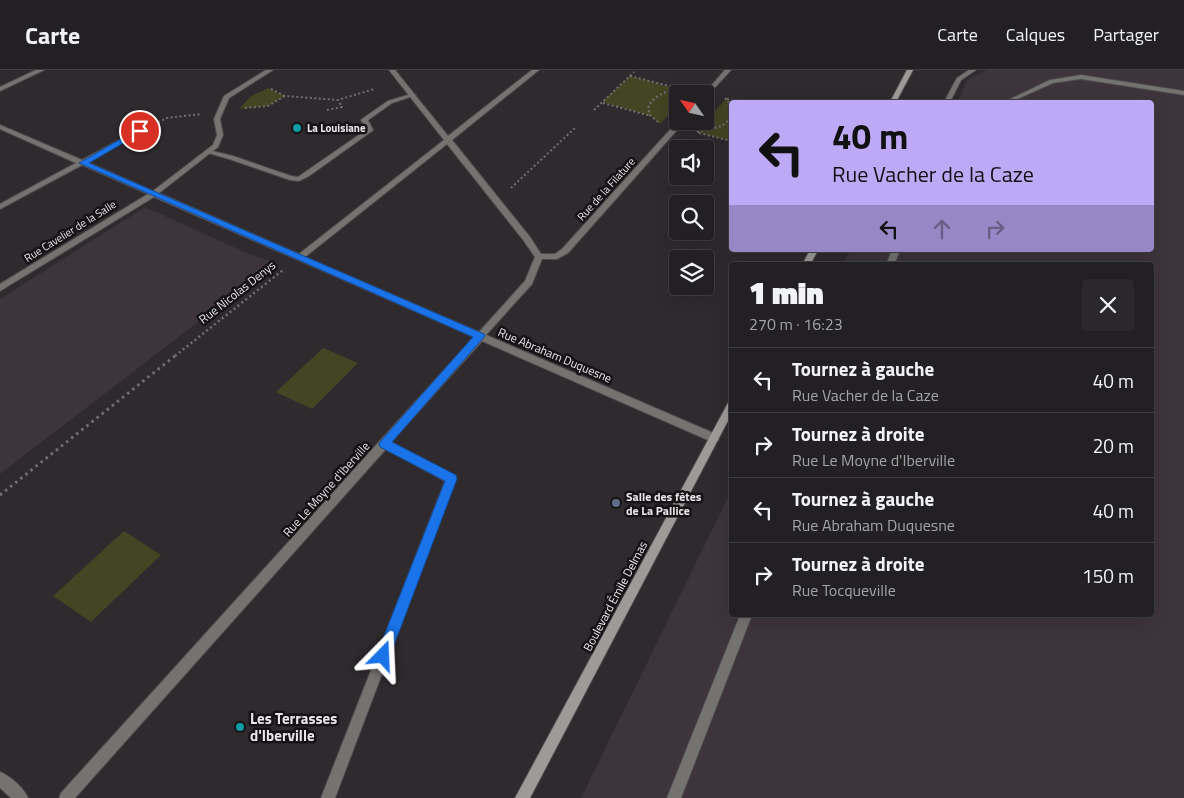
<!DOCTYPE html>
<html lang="fr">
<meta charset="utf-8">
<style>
:root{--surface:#222022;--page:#2a282a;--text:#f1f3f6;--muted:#a2a3a5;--line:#3f3e40}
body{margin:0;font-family:"Titillium Web",sans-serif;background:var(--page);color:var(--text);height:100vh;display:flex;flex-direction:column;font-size:19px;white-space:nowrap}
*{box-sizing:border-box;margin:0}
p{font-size:16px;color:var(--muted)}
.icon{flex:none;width:28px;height:28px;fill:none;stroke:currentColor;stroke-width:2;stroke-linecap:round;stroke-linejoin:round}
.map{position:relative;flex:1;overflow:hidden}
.details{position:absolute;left:729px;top:192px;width:425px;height:355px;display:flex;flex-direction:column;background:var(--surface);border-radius:5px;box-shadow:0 5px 20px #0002,0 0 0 1px var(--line)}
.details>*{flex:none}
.banner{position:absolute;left:729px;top:30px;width:425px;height:152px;border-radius:5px;box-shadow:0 5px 20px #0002,0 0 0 1px var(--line);background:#bda9f5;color:#111;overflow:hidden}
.needle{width:32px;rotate:304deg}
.buttons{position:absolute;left:669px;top:15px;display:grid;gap:10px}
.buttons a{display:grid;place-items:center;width:45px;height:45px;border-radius:5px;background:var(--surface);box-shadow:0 5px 20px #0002,0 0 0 1px var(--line);font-size:25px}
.pin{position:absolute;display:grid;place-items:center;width:42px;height:42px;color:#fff;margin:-21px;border:2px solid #fff;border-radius:50%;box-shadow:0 1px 5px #0007}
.me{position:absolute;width:55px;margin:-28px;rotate:21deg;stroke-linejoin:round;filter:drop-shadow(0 0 4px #0008)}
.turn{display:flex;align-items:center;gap:18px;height:105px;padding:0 20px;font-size:22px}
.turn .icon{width:65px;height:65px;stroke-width:2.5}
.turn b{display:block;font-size:35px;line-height:42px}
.lanes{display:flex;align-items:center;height:48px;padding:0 20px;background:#0003;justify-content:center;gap:25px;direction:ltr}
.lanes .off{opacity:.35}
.round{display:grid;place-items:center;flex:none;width:52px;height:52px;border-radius:5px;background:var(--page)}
.overview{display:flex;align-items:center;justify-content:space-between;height:85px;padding:0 20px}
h1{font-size:30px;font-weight:800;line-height:38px}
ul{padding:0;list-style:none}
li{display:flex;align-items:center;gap:15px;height:65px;padding:0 20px;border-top:1px solid var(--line)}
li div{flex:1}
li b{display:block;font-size:19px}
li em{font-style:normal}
header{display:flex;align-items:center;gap:30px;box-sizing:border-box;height:70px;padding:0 25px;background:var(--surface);border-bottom:1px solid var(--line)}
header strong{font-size:24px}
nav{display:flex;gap:28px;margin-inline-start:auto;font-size:18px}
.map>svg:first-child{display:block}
</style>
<header>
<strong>Carte</strong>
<nav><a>Carte</a><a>Calques</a><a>Partager</a></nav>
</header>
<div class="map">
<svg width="1184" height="728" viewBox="0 0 1184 728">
<rect width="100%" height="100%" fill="#2e2a2e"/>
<path fill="#3d343c" d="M 987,0 L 1184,0 L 1184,728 L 581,728 L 731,421 L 731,545 L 1151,545 L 1151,195 L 842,195 L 850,180 L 1151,180 L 1151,32 L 957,32 L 967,10 Z
M 145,137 L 247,183 L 275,193 L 0,404 L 0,229 Z"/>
<path fill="#424622" d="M 630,6 L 678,19 L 694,18 L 689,24 L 678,24 L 677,36 L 660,54 L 651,46 L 602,32 Z
M 268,18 L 285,26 L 268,36 L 239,39 L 251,26 Z
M 726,29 L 738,32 L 731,32 L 731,71 L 696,62 Z
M 323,278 L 358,293 L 312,339 L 276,322 Z
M 124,461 L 161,485 L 91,552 L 53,526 Z"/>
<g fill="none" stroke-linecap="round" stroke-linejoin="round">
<defs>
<path id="lane" d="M 1081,5 L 1184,21 L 1184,25 L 1081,9 L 1053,13 L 1011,32 L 1004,32 L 1050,10 Z
M 411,24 L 416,25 L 392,33 L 368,50 L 373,60 L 372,61 L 309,106 L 299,111 L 290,110 L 229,89 L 205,82 L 208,80 L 233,86 L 291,106 L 298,107 L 366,60 L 361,50 L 362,49 L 388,31 Z
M 892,180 L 900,180 L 894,195 L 886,195 Z
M 740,545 L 752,545 L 681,728 L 667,728 Z"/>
<path id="street" d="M 36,0 L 44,0 L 0,21 L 0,17 Z
M 266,0 L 273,0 L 229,28 L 220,49 L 223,65 L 218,77 L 159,123 L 299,184 L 444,70 L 389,0 L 395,0 L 448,66 L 532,0 L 539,0 L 452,70 L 530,167 L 541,184 L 555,184 L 562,179 L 678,51 L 685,51 L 568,183 L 557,189 L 542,189 L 532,214 L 486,265 L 718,365 L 719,368 L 718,371 L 710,371 L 482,271 L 391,372 L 455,406 L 456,409 L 335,728 L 321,728 L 445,411 L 386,379 L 75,728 L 59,728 L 61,723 L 474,267 L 154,127 L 0,221 L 0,214 L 148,124 L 82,95 L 0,139 L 0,134 L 76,93 L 0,59 L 0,55 L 82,90 L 138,60 L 142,60 L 142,62 L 87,92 L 153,121 L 213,75 L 217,65 L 214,49 L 224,26 ZM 447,74 L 524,171 L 535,187 L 525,211 L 479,262 L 305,187 Z
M 725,0 L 731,0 L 705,28 L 705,24 L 704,24 Z
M 969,0 L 976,0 L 961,10 L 950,32 L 944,32 L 957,8 Z
M 0,702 C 10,706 24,718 28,728 L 11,728 L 0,718 Z"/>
<path id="secondary" d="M 907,0 L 913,0 L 896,32 L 890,32 Z
M 810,180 L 818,180 L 810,195 L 802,195 Z
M 731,332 L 731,345 L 530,728 L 515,728 L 728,333 Z"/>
</defs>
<use href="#lane" stroke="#4c484c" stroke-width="2"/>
<use href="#street" stroke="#4c484c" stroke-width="2"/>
<use href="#secondary" stroke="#4c484c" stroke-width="2"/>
<path stroke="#726e72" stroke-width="2" stroke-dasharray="2 2.5" stroke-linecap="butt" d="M 630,6 L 677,18
M 271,19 L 285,26 L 338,30 L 374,19
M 725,28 L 731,35
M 727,29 L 738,32
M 603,33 L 651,46
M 245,38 L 268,36 L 285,26
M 327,40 L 342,37 L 338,30
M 594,40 L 634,2
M 658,52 L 650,45 L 648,38 C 654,22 675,19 690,18
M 154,54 L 167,48 L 201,44
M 697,62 L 722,56 L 731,48
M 699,63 L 731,71
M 511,118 L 576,57"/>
<path stroke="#726e72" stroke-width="2.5" stroke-dasharray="2 3" stroke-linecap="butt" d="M 175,286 L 283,200"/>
<path stroke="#726e72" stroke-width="3" stroke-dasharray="2.5 4" stroke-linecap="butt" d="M 0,425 L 176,285"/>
<use href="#lane" fill="#747370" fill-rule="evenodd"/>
<use href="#street" fill="#747370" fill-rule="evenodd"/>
<use href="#secondary" fill="#9d9b97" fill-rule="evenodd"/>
</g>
<path fill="#1a73e8" stroke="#114b97" d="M 138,59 L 144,61 L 89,93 L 484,264 L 485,266 L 392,372 L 456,405 L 457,409 L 388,591 L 383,593 L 378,591 L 376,586 L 445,411 L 380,377 L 379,373 L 473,267 L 79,93 Z"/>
<g fill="#0f9aa8" stroke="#151315" stroke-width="2">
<circle cx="297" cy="58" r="5"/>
<circle cx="240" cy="657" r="5"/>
</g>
<circle fill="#5c6f8a" stroke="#151315" stroke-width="2" cx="616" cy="433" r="5"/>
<g text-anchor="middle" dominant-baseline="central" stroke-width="5" stroke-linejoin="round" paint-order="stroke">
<g font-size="11" font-weight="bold" fill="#e9e6e9" stroke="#151315" text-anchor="start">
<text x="307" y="58">La Louisiane</text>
</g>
<g font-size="11" fill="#e9e6e9" stroke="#151315">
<text transform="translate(606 119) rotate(-48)">Rue de la Filature</text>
<text transform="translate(70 161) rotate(-32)">Rue Cavelier de la Salle</text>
</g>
<g font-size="12" fill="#e9e6e9" stroke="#151315">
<text transform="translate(237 222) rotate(-38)">Rue Nicolas Denys</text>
<text transform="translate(555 285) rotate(23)">Rue Abraham Duquesne</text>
<text transform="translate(326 419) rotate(-48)">Rue Le Moyne d'Iberville</text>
<text transform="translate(615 526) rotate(-62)">Boulevard Émile Delmas</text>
</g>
<g font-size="12" font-weight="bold" fill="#e9e6e9" stroke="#151315" text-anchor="start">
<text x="626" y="426">Salle des fêtes<tspan x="626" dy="14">de La Pallice</tspan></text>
</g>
<g font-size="15" font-weight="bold" fill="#e9e6e9" stroke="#151315" text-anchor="start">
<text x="250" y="648">Les Terrasses<tspan x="250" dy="17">d'Iberville</tspan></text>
</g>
</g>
</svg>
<div class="buttons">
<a><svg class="needle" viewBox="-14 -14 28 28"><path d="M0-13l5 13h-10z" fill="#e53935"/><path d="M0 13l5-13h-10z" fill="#a2a3a5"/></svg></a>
<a><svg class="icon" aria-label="sound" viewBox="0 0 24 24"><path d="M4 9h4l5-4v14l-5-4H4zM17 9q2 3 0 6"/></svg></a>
<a><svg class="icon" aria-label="search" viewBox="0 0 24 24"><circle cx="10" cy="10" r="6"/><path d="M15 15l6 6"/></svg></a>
<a><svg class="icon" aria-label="layers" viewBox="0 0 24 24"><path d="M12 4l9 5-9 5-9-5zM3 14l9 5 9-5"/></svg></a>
</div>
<div class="pin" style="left:140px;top:61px;background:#d93025"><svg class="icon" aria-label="arrive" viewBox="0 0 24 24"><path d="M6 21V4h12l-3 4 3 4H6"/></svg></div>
<svg class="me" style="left:383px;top:586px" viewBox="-20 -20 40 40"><path d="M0-17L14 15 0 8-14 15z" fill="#1a73e8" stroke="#fff" stroke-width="4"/></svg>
<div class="banner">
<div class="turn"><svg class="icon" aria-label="left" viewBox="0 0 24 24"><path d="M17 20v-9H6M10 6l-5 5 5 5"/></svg><div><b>40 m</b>Rue Vacher de la Caze</div></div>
<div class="lanes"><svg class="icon" aria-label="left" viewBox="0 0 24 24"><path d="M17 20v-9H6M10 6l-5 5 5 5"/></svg><svg class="icon off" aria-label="ahead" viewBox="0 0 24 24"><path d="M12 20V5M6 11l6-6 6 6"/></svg><svg class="icon off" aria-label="right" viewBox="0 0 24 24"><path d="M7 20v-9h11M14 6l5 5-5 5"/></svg></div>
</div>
<section class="details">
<div class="overview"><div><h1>1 min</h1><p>270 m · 16:23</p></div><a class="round"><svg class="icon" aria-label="close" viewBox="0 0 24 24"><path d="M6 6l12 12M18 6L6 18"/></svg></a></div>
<ul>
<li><svg class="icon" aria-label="left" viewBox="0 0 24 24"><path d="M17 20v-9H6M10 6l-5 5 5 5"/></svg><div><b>Tournez à gauche</b><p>Rue Vacher de la Caze</p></div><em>40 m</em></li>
<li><svg class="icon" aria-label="right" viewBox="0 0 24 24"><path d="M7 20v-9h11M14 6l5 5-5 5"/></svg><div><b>Tournez à droite</b><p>Rue Le Moyne d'Iberville</p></div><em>20 m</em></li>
<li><svg class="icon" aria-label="left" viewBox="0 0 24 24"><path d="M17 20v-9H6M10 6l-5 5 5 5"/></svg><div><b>Tournez à gauche</b><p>Rue Abraham Duquesne</p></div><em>40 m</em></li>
<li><svg class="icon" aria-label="right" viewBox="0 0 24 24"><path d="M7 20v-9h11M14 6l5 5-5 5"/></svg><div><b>Tournez à droite</b><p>Rue Tocqueville</p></div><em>150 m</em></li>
</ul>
</section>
</div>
